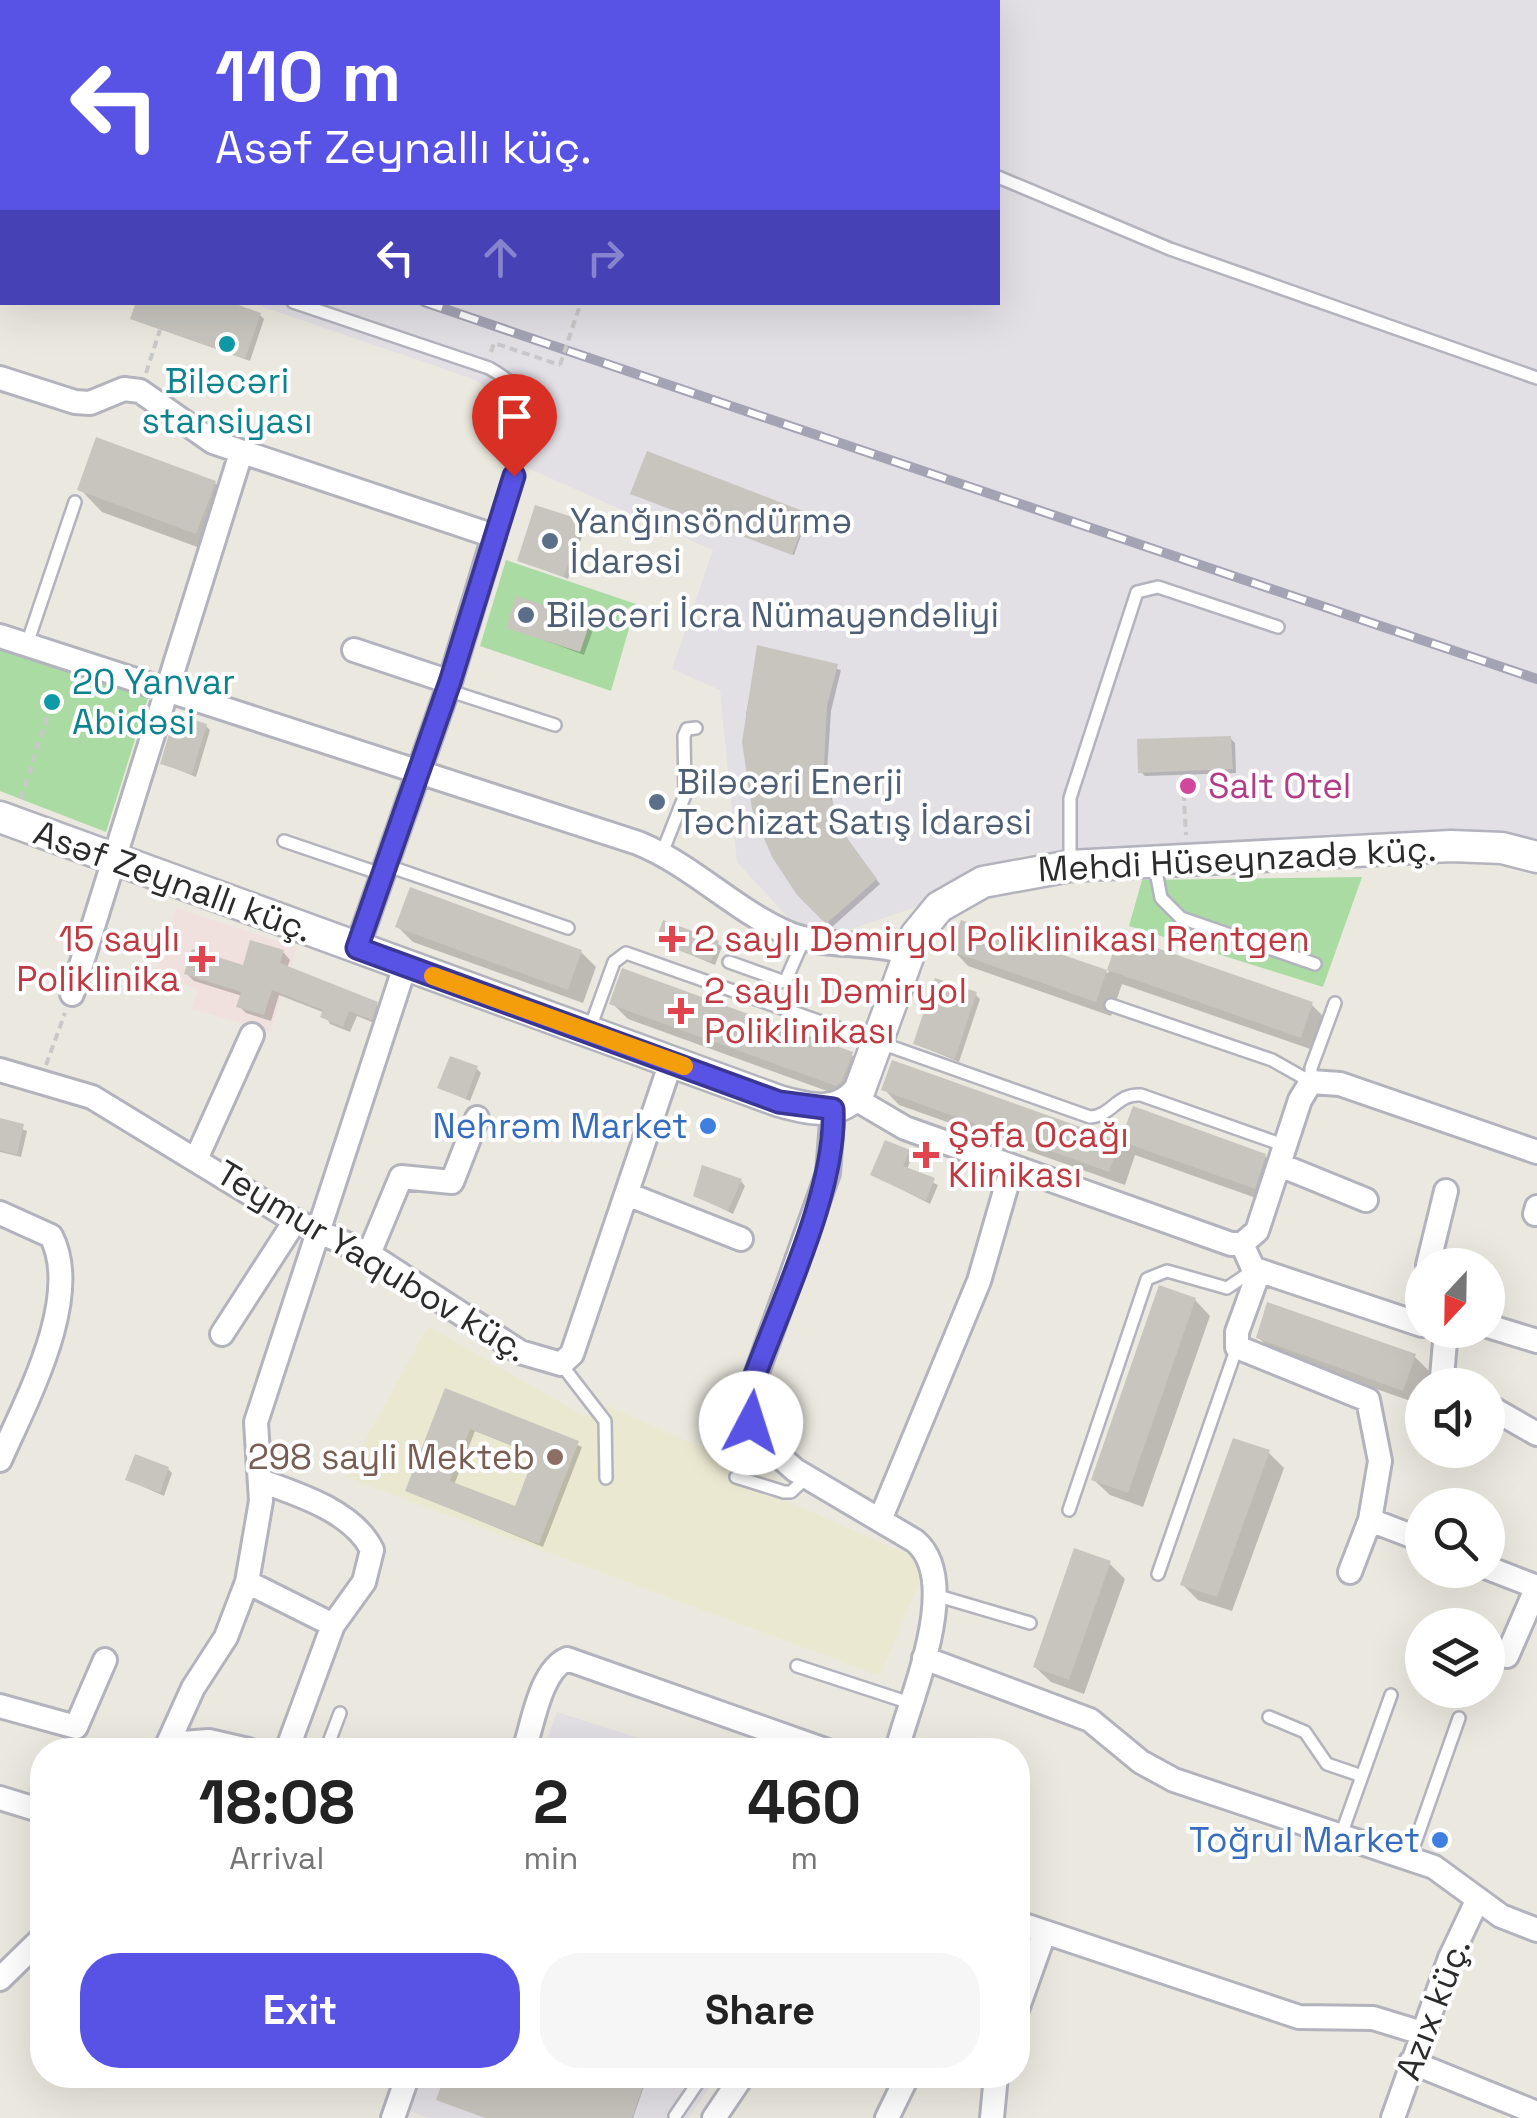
<!DOCTYPE html>
<meta charset="utf-8">
<style>
:root{--surface:#fff;--page:#f6f6f6;--text:#222;--muted:#767676;--accent:#5853e4}
body{margin:0;font-family:"Space Grotesk",sans-serif;background:var(--page);color:var(--text);height:100vh;display:flex;flex-direction:column;font-size:38px;white-space:nowrap}
*{box-sizing:border-box;margin:0}
p{font-size:32px;color:var(--muted)}
.icon{flex:none;width:55px;height:55px;fill:none;stroke:currentColor;stroke-width:2;stroke-linecap:round;stroke-linejoin:round}
.map{position:relative;flex:1;overflow:hidden}
.drawer{position:absolute;left:30px;top:1738px;width:1000px;height:350px;display:flex;flex-direction:column;background:var(--surface);border-radius:40px;box-shadow:0 10px 40px #0002}
.drawer>*{flex:none}
.top-card{position:absolute;left:0px;top:0px;width:1000px;height:305px;box-shadow:0 10px 40px #0002;background:#5853e4;color:#fff;overflow:hidden}
.needle{width:65px;rotate:202deg}
.controls{position:absolute;left:1405px;top:1248px;display:grid;gap:20px}
.controls a{display:grid;place-items:center;width:100px;height:100px;border-radius:50%;background:var(--surface);box-shadow:0 10px 40px #0002;font-size:50px}
.pin{position:absolute;display:grid;place-items:center;width:85px;height:85px;color:#fff;margin:-102px -42px;border-radius:50% 50% 50% 0;rotate:-45deg;box-shadow:0 0 10px #0007}
.pin .icon{rotate:45deg}
.me{position:absolute;width:110px;margin:-55px;rotate:5deg;stroke-linejoin:round;filter:drop-shadow(0 0 8px #0008)}
.turn{display:flex;align-items:center;gap:35px;height:210px;padding:0 50px;font-size:45px}
.turn .icon{width:130px;height:130px;stroke-width:2.5}
.turn b{display:block;font-size:70px;line-height:85px}
.lanes{display:flex;align-items:center;height:95px;padding:0 50px;background:#0003;justify-content:center;gap:50px;direction:ltr}
.lanes .off{opacity:.35}
.eta{display:flex;justify-content:space-evenly;align-items:center;height:170px;text-align:center}
.eta b{font-size:60px;font-weight:700;line-height:70px}
.cta{display:flex;gap:20px;margin-top:auto;padding:20px 50px}
.cta a{flex:1;height:115px;border-radius:40px;background:var(--accent);color:#fff;font-size:40px;font-weight:700;line-height:115px;text-align:center}
.cta a+a{background:var(--page);color:var(--text)}
.map>svg:first-child{display:block}
</style>
<div class="map">
<svg width="1537" height="2118" viewBox="0 0 1537 2118">
<rect width="100%" height="100%" fill="#ebe9df"/>
<path fill="#e2dfe5" d="M 0,0 L 1537,0 L 1537,844 L 1484,830 L 1025,855 L 986,865 L 925,904 L 833,935 L 790,920 L 737,862 L 720,690 L 672,669 L 713,550 L 507,459 L 516,426 L 507,404 L 476,380 L 252,303 L 998,302 L 998,2 L 2,2 L 2,197 Z
M 557,1712 L 677,1750 L 543,1750 Z
M 424,2075 L 719,2075 L 688,2118 L 429,2118 L 410,2111 Z"/>
<path fill="#ebe8d1" d="M 428,1326 L 586,1417 L 608,1406 L 777,1481 L 773,1495 L 910,1555 L 922,1576 L 880,1676 L 345,1477 Z"/>
<path fill="#f1e1de" d="M 176,908 L 297,947 L 271,1032 L 192,1009 L 197,990 L 155,972 Z"/>
<path fill="#a9dba3" d="M 506,560 L 636,604 L 611,691 L 480,646 Z
M 0,649 L 148,698 L 106,832 L 0,791 Z
M 1362,877 L 1323,987 L 1129,926 L 1142,880 Z"/>
<path fill="#0003" fill-rule="evenodd" d="M 159,0 L 319,0 L 326,2 L 166,2 Z
M 260,315 L 264,319 L 250,361 L 133,319 Z
M 215,483 L 237,506 L 219,555 L 102,512 L 80,489 Z
M 635,495 L 807,515 L 808,516 L 794,555 Z
M 581,523 L 585,527 L 568,579 L 520,560 Z
M 589,622 L 594,627 L 584,655 L 509,627 Z
M 759,648 L 841,670 L 831,711 L 827,772 L 833,804 L 850,845 L 880,884 L 832,927 L 799,893 L 747,773 L 746,714 Z
M 206,726 L 210,730 L 196,777 L 162,763 Z
M 1230,738 L 1235,743 L 1236,773 L 1145,776 L 1141,772 Z
M 962,923 L 1108,973 L 1121,938 L 1312,1005 L 1327,1020 L 1316,1051 L 1122,984 L 1111,1016 L 968,966 L 953,950 Z
M 398,927 L 581,952 L 596,967 L 583,1003 L 413,942 Z
M 658,941 L 717,943 L 722,947 L 715,965 Z
M 283,952 L 290,960 L 287,968 L 376,1004 L 383,1011 L 379,1025 L 357,1016 L 350,1032 L 330,1024 L 325,1013 L 279,995 L 271,1021 L 246,1013 L 239,1006 L 242,996 L 194,981 L 187,974 L 244,968 Z
M 976,995 L 980,999 L 959,1062 L 916,1044 Z
M 612,1003 L 851,1054 L 866,1069 L 852,1100 L 628,1019 Z
M 893,1063 L 1122,1144 L 1134,1109 L 1265,1156 L 1280,1172 L 1270,1203 L 1135,1155 L 1125,1185 L 899,1105 L 884,1089 Z
M 477,1069 L 481,1073 L 470,1101 L 440,1088 Z
M 0,1121 L 27,1131 L 21,1157 L 0,1152 Z
M 908,1152 L 912,1156 L 907,1170 L 938,1185 L 930,1204 L 873,1175 Z
M 741,1181 L 745,1186 L 733,1214 L 695,1195 Z
M 1195,1300 L 1210,1316 L 1143,1507 L 1110,1495 L 1094,1480 Z
M 1259,1338 L 1414,1356 L 1430,1372 L 1419,1404 L 1274,1353 Z
M 447,1391 L 582,1447 L 543,1547 L 408,1491 ZM 475,1431 L 537,1456 L 516,1509 L 454,1485 Z
M 1268,1452 L 1284,1468 L 1232,1611 L 1198,1600 L 1183,1585 Z
M 168,1469 L 172,1473 L 164,1496 L 128,1480 Z
M 1109,1563 L 1125,1579 L 1084,1694 L 1051,1682 L 1035,1667 Z
M 1463,1614 L 1483,1625 L 1457,1625 Z
M 447,2075 L 648,2075 L 633,2118 L 487,2118 Z"/>
<path fill="#c7c5be" fill-rule="evenodd" d="M 136,302 L 230,302 L 261,313 L 245,359 L 130,319 Z
M 96,437 L 216,481 L 196,534 L 77,490 Z
M 647,451 L 808,513 L 792,555 L 630,494 Z
M 535,505 L 582,520 L 564,577 L 517,561 Z
M 516,596 L 591,620 L 580,652 L 506,628 Z
M 757,645 L 838,664 L 827,706 L 824,766 L 830,797 L 847,838 L 877,879 L 826,924 L 797,895 L 772,857 L 752,809 L 742,742 Z
M 175,714 L 207,724 L 192,774 L 160,764 Z
M 1231,736 L 1233,769 L 1138,773 L 1137,739 Z
M 410,887 L 582,950 L 568,990 L 395,927 Z
M 663,920 L 719,941 L 711,962 L 655,942 Z
M 961,920 L 1107,970 L 1096,1002 L 950,951 Z
M 1119,935 L 1313,1002 L 1301,1038 L 1107,970 Z
M 250,940 L 284,950 L 280,963 L 378,1002 L 372,1020 L 349,1011 L 343,1027 L 320,1017 L 323,1010 L 272,990 L 264,1015 L 236,1007 L 241,992 L 184,974 L 192,949 L 243,965 Z
M 622,968 L 853,1052 L 842,1081 L 836,1086 L 609,1004 Z
M 935,978 L 977,992 L 955,1059 L 913,1044 Z
M 450,1056 L 478,1066 L 466,1099 L 437,1088 Z
M 892,1060 L 1120,1141 L 1109,1172 L 881,1090 Z
M 1133,1106 L 1266,1154 L 1255,1189 L 1120,1141 Z
M 0,1118 L 24,1124 L 17,1155 L 0,1150 Z
M 885,1140 L 910,1150 L 903,1166 L 935,1178 L 926,1201 L 870,1175 Z
M 702,1165 L 742,1179 L 728,1211 L 693,1196 Z
M 1159,1285 L 1196,1298 L 1128,1493 L 1091,1480 Z
M 1267,1302 L 1416,1354 L 1403,1391 L 1256,1338 Z
M 445,1388 L 579,1441 L 539,1544 L 405,1491 ZM 470,1429 L 535,1454 L 515,1506 L 450,1481 Z
M 1233,1438 L 1270,1450 L 1217,1597 L 1180,1585 Z
M 135,1454 L 169,1467 L 160,1493 L 125,1480 Z
M 1074,1548 L 1111,1561 L 1069,1680 L 1033,1667 Z
M 445,2075 L 647,2075 L 632,2118 L 485,2118 L 436,2100 Z"/>
<g fill="none" stroke-linecap="round" stroke-linejoin="round">
<defs>
<path id="service" d="M 586,0 L 592,2
M 998,177 L 1170,249 L 1537,378
M 293,302 L 489,368 C 514,382 530,396 529,426 L 494,536
M 27,644 L 75,502
M 447,690 L 555,725
M 284,841 L 384,875
M 662,853 L 685,795 L 684,736 L 687,729 L 696,728
M 1070,862 L 1070,798 L 1137,592 L 1158,587 L 1278,627
M 388,866 L 568,928
M 1155,866 L 1161,898 L 1181,918 L 1315,964
M 729,962 L 785,982 L 804,939
M 1111,1005 L 1272,1060 L 1311,1082
M 590,1028 L 614,962 L 626,953 L 1090,1117 C 1112,1116 1117,1093 1141,1095 L 1286,1146
M 1311,1082 L 1311,1068 L 1335,1003
M 561,1364 L 605,1421 L 606,1478
M 736,1477 L 784,1492 L 791,1492 L 807,1477
M 1069,1510 L 1147,1279 L 1167,1271 L 1227,1288 L 1255,1269
M 1158,1574 L 1237,1347
M 935,1595 L 1030,1623
M 797,1666 L 910,1703
M 1269,1717 L 1305,1732 L 1327,1764 L 1362,1776
M 326,1750 L 340,1713
M 1341,1835 L 1391,1695
M 1410,1857 L 1459,1718
M 675,2116 L 703,2075"/>
<path id="minor" d="M 0,378 L 75,402 L 90,403 L 124,389 L 140,391 L 213,442 L 494,536 L 450,682 L 357,948
M 0,636 L 638,843 C 692,865 732,908 785,932 C 824,949 867,940 907,953
M 354,650 L 450,682
M 72,994 L 241,453
M 0,1070 L 92,1097 L 295,1221 L 369,1254 L 520,1352 L 561,1364 L 572,1354 L 671,1062
M 854,1098 L 905,1128 L 1231,1244 L 1242,1244 L 1257,1231 L 1300,1100 L 1311,1082 L 1340,1084 L 1537,1152
M 833,1109 L 828,1173 L 755,1378 L 749,1416 L 761,1440 L 795,1470 L 915,1541 C 963,1581 910,1698 897,1750
M 197,1157 L 252,1035
M 1280,1165 L 1366,1200
M 627,1194 L 741,1239
M 0,1213 L 51,1236 C 83,1297 26,1401 0,1460
M 1535,1214 L 1537,1207
M 1242,1244 L 1257,1277 L 1237,1332 L 1237,1347 L 1368,1400 L 1380,1461 L 1370,1520 L 1422,1540
M 369,1254 L 401,1177 L 452,1182 L 477,1118
M 1428,1265 L 1446,1191
M 1255,1269 L 1422,1325
M 1488,1326 L 1537,1341
M 1446,1330 L 1442,1377 L 1450,1385
M 222,1334 L 295,1221
M 1488,1406 L 1537,1434
M 261,1481 C 298,1494 354,1512 372,1550 L 364,1582 L 333,1625 L 287,1750
M 880,1520 L 979,1281 L 1012,1167
M 1488,1568 L 1537,1587
M 1350,1572 L 1370,1520
M 247,1582 L 333,1625
M 1507,1656 L 1536,1589
M 924,1658 L 1090,1720 L 1141,1762 L 1174,1780 L 1434,1867 L 1501,1916 L 1537,1930
M 0,1706 L 76,1727 L 105,1660
M 168,1744 L 209,1741 L 248,1750
M 165,1750 L 193,1688 L 226,1637 L 247,1582 L 261,1501 L 256,1422 L 405,966
M 524,1750 C 533,1724 540,1671 567,1659 L 825,1750
M 0,1798 L 42,1811
M 1018,1923 L 1299,2017 L 1373,2018 L 1422,2033
M 0,1979 L 42,1938
M 1018,2007 L 1044,1934
M 1411,2062 L 1537,2113
M 393,2118 L 408,2075
M 714,2118 L 743,2075
M 887,2118 L 908,2075
M 992,2118 L 996,2075
M 1393,2118 L 1450,1958 L 1477,1901"/>
<path id="secondary" d="M 0,817 L 779,1101 C 808,1109 840,1118 860,1089 L 916,935 L 939,907 L 983,882 L 1070,866 L 1451,846 L 1502,848 L 1537,857"/>
</defs>
<use href="#service" stroke="#b3b3bd" stroke-width="16"/>
<use href="#minor" stroke="#b3b3bd" stroke-width="28"/>
<use href="#secondary" stroke="#b3b3bd" stroke-width="35"/>
<path stroke="#c8c8c8" stroke-width="4" stroke-dasharray="8 5" stroke-linecap="butt" d="M 680,2 L 680,0
M 491,352 L 494,343 L 560,365
M 146,373 L 160,330
M 1183,780 L 1186,835
M 21,799 L 48,714
M 46,1065 L 65,1013"/>
<use href="#service" stroke="#fff" stroke-width="11"/>
<use href="#minor" stroke="#fff" stroke-width="22"/>
<use href="#secondary" stroke="#fff" stroke-width="30"/>
<defs>
<path id="rail" d="M 0,159 L 2,160
M 424,302 L 1537,679"/>
</defs>
<use href="#rail" stroke="#a4a3b3" stroke-width="10"/>
<use href="#rail" stroke="#fff" stroke-width="6" stroke-dasharray="19" stroke-linecap="butt"/>
<path stroke="#c8c8c8" stroke-width="4" stroke-dasharray="8 5" stroke-linecap="butt" d="M 560,365 L 581,302"/>
</g>
<g fill="none" stroke-linecap="round" stroke-linejoin="round">
<defs>
<path id="route" d="M 514,476 L 450,682 L 357,948 L 779,1102 L 833,1109 C 837,1188 782,1301 754,1378 L 748,1406 L 751,1423"/>
</defs>
<use href="#route" stroke="#393694" stroke-width="25"/>
<use href="#route" stroke="#5853e4" stroke-width="18"/>
<path stroke="#f59e0b" stroke-width="18" d="M 433,976 L 684,1066"/>
</g>
<g fill="#0f9aa8" stroke="#fff" stroke-width="4">
<circle cx="227" cy="344" r="10"/>
<circle cx="52" cy="702" r="10"/>
</g>
<g fill="#5c6f8a" stroke="#fff" stroke-width="4">
<circle cx="550" cy="541" r="10"/>
<circle cx="526" cy="615" r="10"/>
<circle cx="657" cy="802" r="10"/>
</g>
<circle fill="#d1479c" stroke="#fff" stroke-width="4" cx="1188" cy="786" r="10"/>
<g fill="#e0444e" stroke="#fff" stroke-width="4">
<path d="M667 924h10v10h10v10h-10v10h-10v-10h-10v-10h10z"/>
<path d="M197 944h10v10h10v10h-10v10h-10v-10h-10v-10h10z"/>
<path d="M676 996h10v10h10v10h-10v10h-10v-10h-10v-10h10z"/>
<path d="M921 1140h10v10h10v10h-10v10h-10v-10h-10v-10h10z"/>
</g>
<g fill="#3f7fe0" stroke="#fff" stroke-width="4">
<circle cx="708" cy="1126" r="10"/>
<circle cx="1440" cy="1840" r="10"/>
</g>
<circle fill="#8d6e63" stroke="#fff" stroke-width="4" cx="555" cy="1457" r="10"/>
<g text-anchor="middle" dominant-baseline="central" stroke-width="8" stroke-linejoin="round" paint-order="stroke">
<g font-size="35" fill="#0d838f" stroke="#fff">
<text x="227" y="381">Biləcəri<tspan x="227" dy="40">stansiyası</tspan></text>
<text x="72" y="682" text-anchor="start">20 Yanvar<tspan x="72" dy="40">Abidəsi</tspan></text>
</g>
<g font-size="35" fill="#4e5e75" stroke="#fff" text-anchor="start">
<text x="570" y="521">Yanğınsöndürmə<tspan x="570" dy="40">İdarəsi</tspan></text>
<text x="546" y="615">Biləcəri İcra Nümayəndəliyi</text>
<text x="677" y="782">Biləcəri Enerji<tspan x="677" dy="40">Təchizat Satış İdarəsi</tspan></text>
</g>
<g font-size="35" fill="#b23c85" stroke="#fff" text-anchor="start">
<text x="1208" y="786">Salt Otel</text>
</g>
<g font-size="35" fill="#2b2b2b" stroke="#fff">
<text transform="translate(1237 859) rotate(-3)">Mehdi Hüseynzadə küç.</text>
<text transform="translate(173 881) rotate(20)">Asəf Zeynallı küç.</text>
<text transform="translate(372 1261) rotate(31)">Teymur Yaqubov küç.</text>
<text transform="translate(1433 2009) rotate(-69)">Azıx küç.</text>
</g>
<g font-size="35" fill="#be3a42" stroke="#fff" text-anchor="start">
<text x="180" y="939" text-anchor="end">15 saylı<tspan x="180" dy="40">Poliklinika</tspan></text>
<text x="694" y="939">2 saylı Dəmiryol Poliklinikası Rentgen</text>
<text x="704" y="991">2 saylı Dəmiryol<tspan x="704" dy="40">Poliklinikası</tspan></text>
<text x="948" y="1135">Şəfa Ocağı<tspan x="948" dy="40">Klinikası</tspan></text>
</g>
<g font-size="35" fill="#366cbe" stroke="#fff" text-anchor="end">
<text x="688" y="1126">Nehrəm Market</text>
<text x="1420" y="1840">Toğrul Market</text>
</g>
<g font-size="35" fill="#785e54" stroke="#fff" text-anchor="end">
<text x="535" y="1457">298 sayli Mekteb</text>
</g>
</g>
</svg>
<div class="controls">
<a><svg class="needle" viewBox="-14 -14 28 28"><path d="M0-13l5 13h-10z" fill="#e53935"/><path d="M0 13l5-13h-10z" fill="#767676"/></svg></a>
<a><svg class="icon" aria-label="sound" viewBox="0 0 24 24"><path d="M4 9h4l5-4v14l-5-4H4zM17 9q2 3 0 6"/></svg></a>
<a><svg class="icon" aria-label="search" viewBox="0 0 24 24"><circle cx="10" cy="10" r="6"/><path d="M15 15l6 6"/></svg></a>
<a><svg class="icon" aria-label="layers" viewBox="0 0 24 24"><path d="M12 4l9 5-9 5-9-5zM3 14l9 5 9-5"/></svg></a>
</div>
<div class="pin" style="left:514px;top:476px;background:#d93025"><svg class="icon" aria-label="arrive" viewBox="0 0 24 24"><path d="M6 21V4h12l-3 4 3 4H6"/></svg></div>
<svg class="me" style="left:751px;top:1423px" viewBox="-20 -20 40 40"><circle r="19" fill="#fff"/><path d="M0-13L10 11 0 6-10 11z" fill="#5853e4"/></svg>
<div class="top-card">
<div class="turn"><svg class="icon" aria-label="left" viewBox="0 0 24 24"><path d="M17 20v-9H6M10 6l-5 5 5 5"/></svg><div><b>110 m</b>Asəf Zeynallı küç.</div></div>
<div class="lanes"><svg class="icon" aria-label="left" viewBox="0 0 24 24"><path d="M17 20v-9H6M10 6l-5 5 5 5"/></svg><svg class="icon off" aria-label="ahead" viewBox="0 0 24 24"><path d="M12 20V5M6 11l6-6 6 6"/></svg><svg class="icon off" aria-label="right" viewBox="0 0 24 24"><path d="M7 20v-9h11M14 6l5 5-5 5"/></svg></div>
</div>
<section class="drawer">
<div class="eta">
<div><b>18:08</b><p>Arrival</p></div>
<div><b>2</b><p>min</p></div>
<div><b>460</b><p>m</p></div>
</div>
<div class="cta"><a>Exit</a><a>Share</a></div>
</section>
</div>
